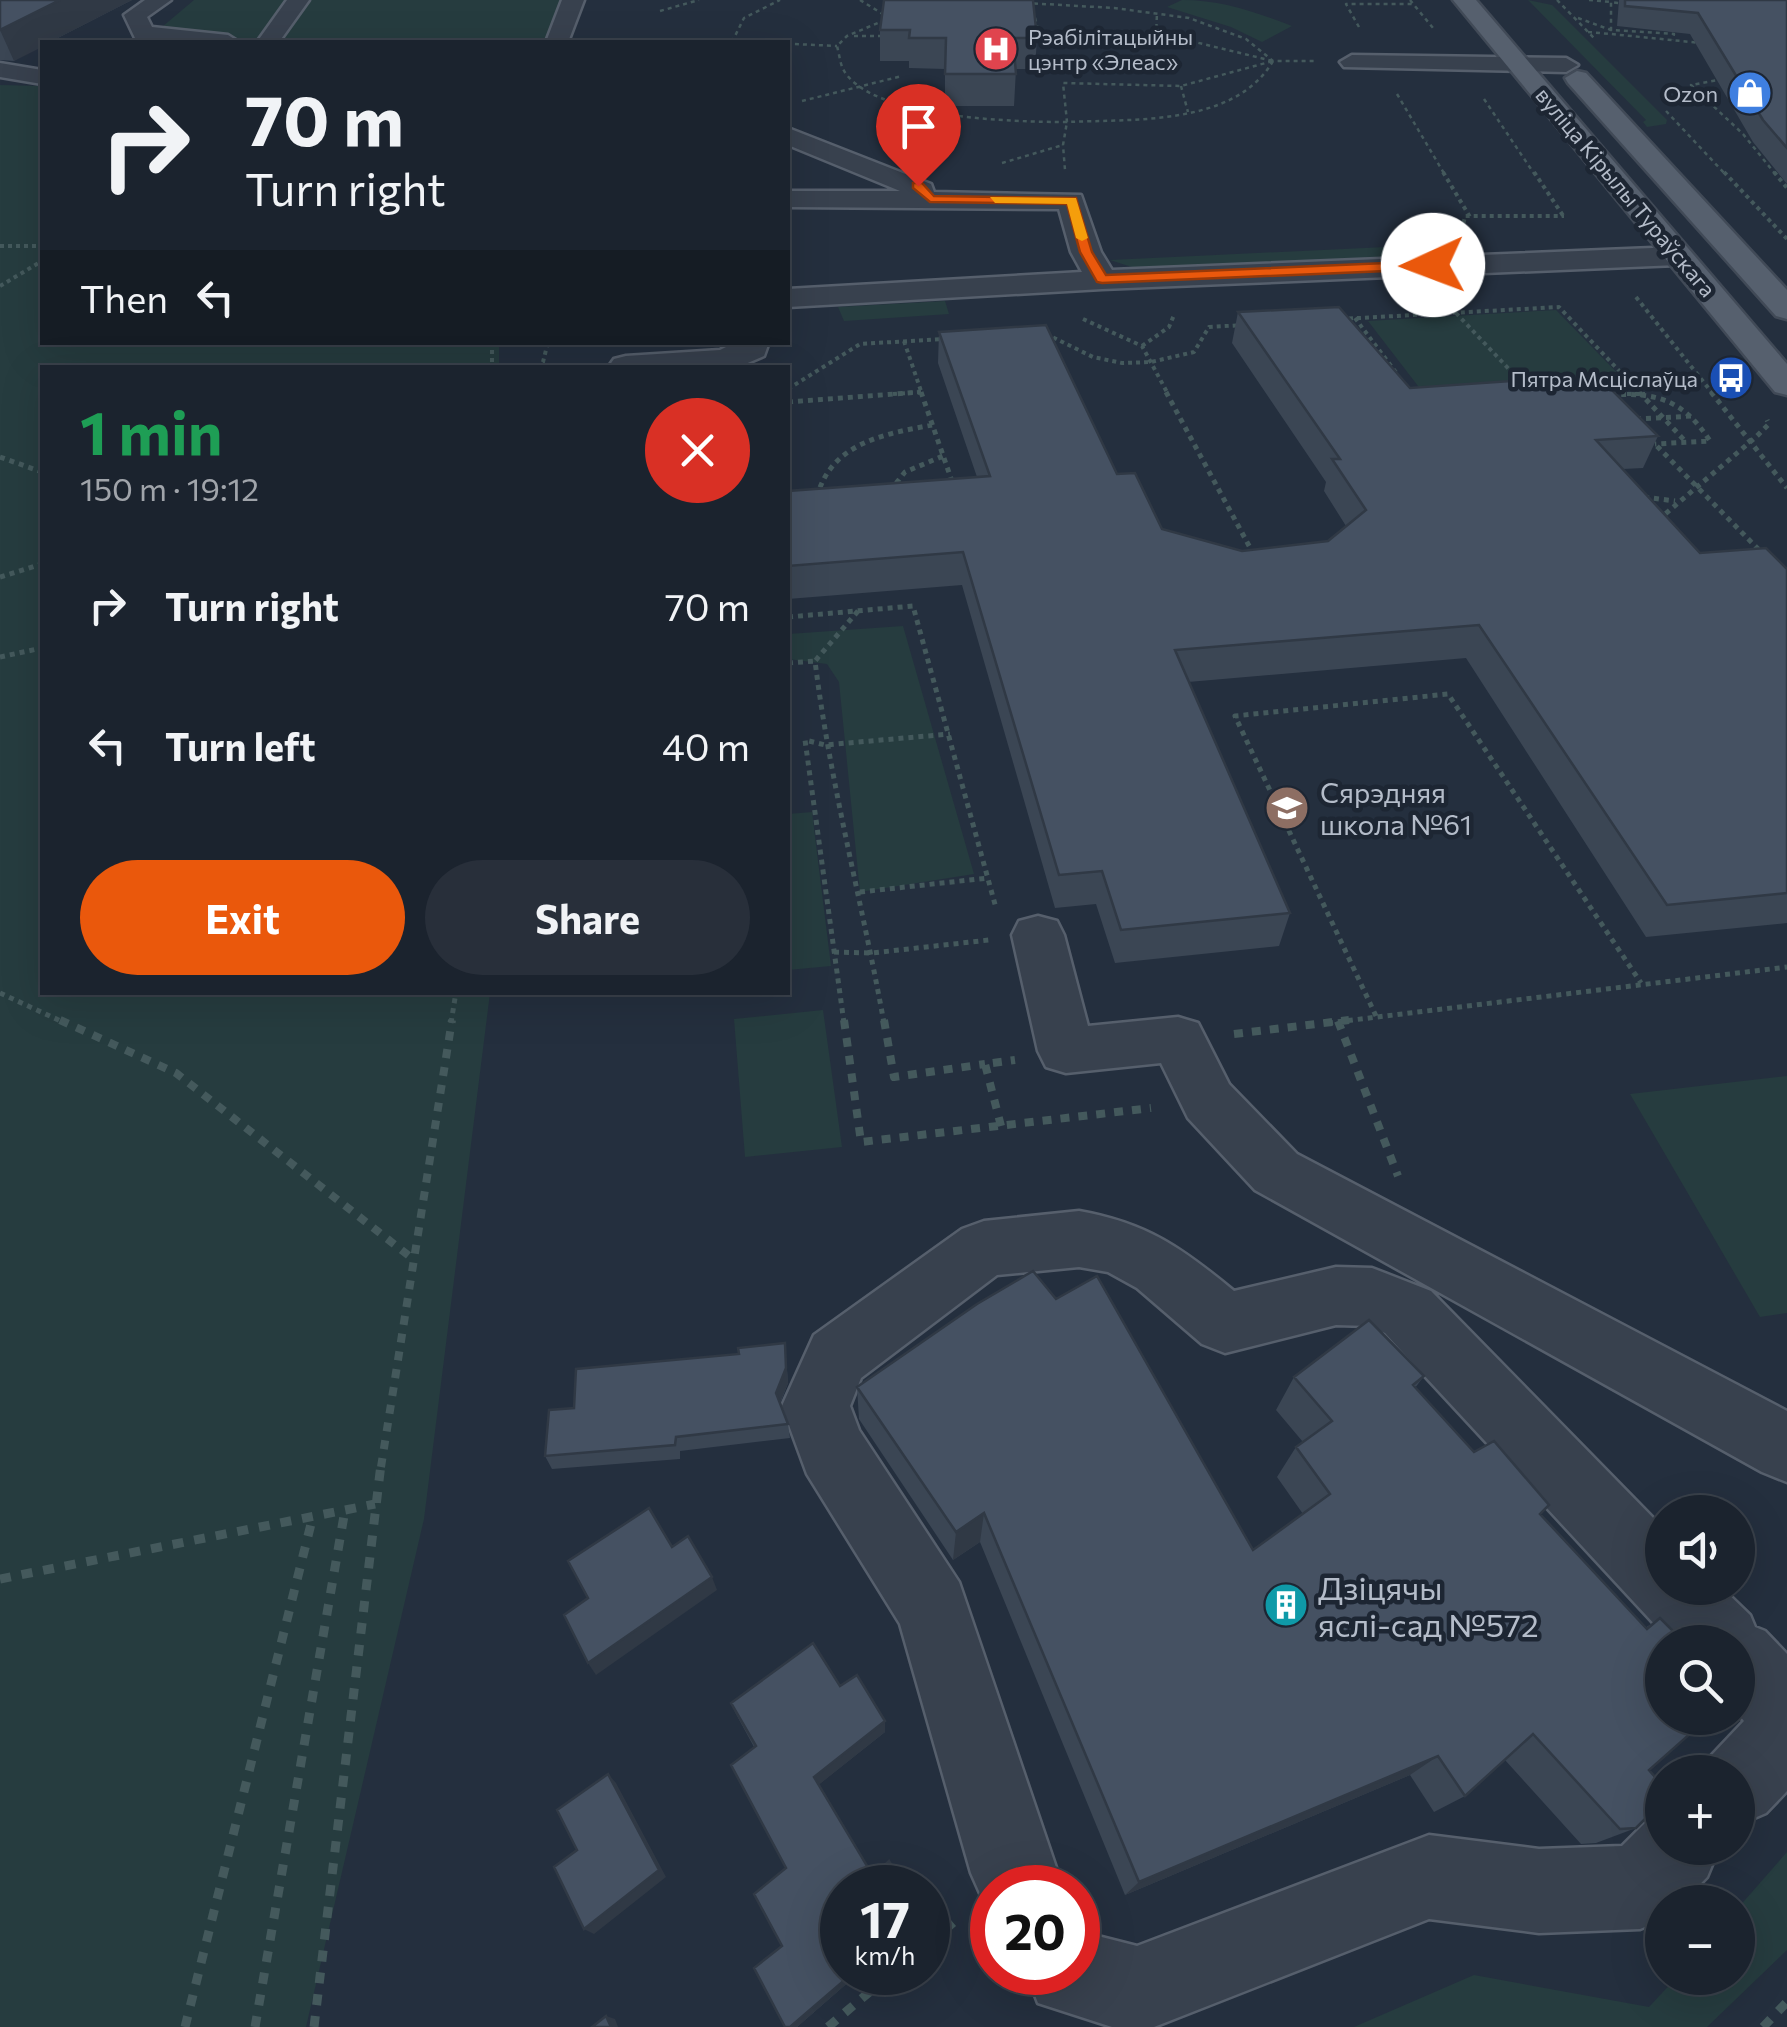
<!DOCTYPE html>
<meta charset="utf-8">
<style>
:root{--surface:#1b232e;--page:#282f3a;--text:#f1f3f6;--muted:#a0a4aa;--line:#39404a;--accent:#ea580c}
body{margin:0;font-family:Commissioner,sans-serif;background:var(--page);color:var(--text);height:100vh;display:flex;flex-direction:column;font-size:38px;white-space:nowrap}
*{box-sizing:border-box;margin:0}
p{font-size:32px;color:var(--muted)}
.icon{flex:none;width:55px;height:55px;fill:none;stroke:currentColor;stroke-width:2;stroke-linecap:round;stroke-linejoin:round}
.map{position:relative;flex:1;overflow:hidden}
.side{position:absolute;left:40px;top:365px;width:750px;height:630px;display:flex;flex-direction:column;background:var(--surface);border-radius:0px;box-shadow:0 10px 40px #0002,0 0 0 2px var(--line)}
.side>*{flex:none}
.guide{position:absolute;left:40px;top:40px;width:750px;height:305px;border-radius:0px;box-shadow:0 10px 40px #0002,0 0 0 2px var(--line);background:#1b232e;color:var(--text);overflow:hidden}
.fabs{position:absolute;left:1645px;top:1495px;display:grid;gap:20px}
.fabs a{display:grid;place-items:center;width:110px;height:110px;border-radius:50%;background:var(--surface);box-shadow:0 10px 40px #0002,0 0 0 2px var(--line);font-size:50px}
.speed{position:absolute;left:820px;top:1865px;display:flex;gap:20px;font-size:50px;font-weight:700;text-align:center}
.speed>*{display:grid;place-content:center;width:130px;height:130px;border-radius:50%;background:var(--surface);box-shadow:0 10px 40px #0002,0 0 0 2px var(--line);line-height:1}
.speed small{font-size:25px;font-weight:400}
.speed .limit{border:15px solid #d22;background:#fff;color:#111}
.pin{position:absolute;display:grid;place-items:center;width:85px;height:85px;color:#fff;margin:-102px -42px;border-radius:50% 50% 50% 0;rotate:-45deg;box-shadow:0 0 10px #0007}
.pin .icon{rotate:45deg}
.me{position:absolute;width:110px;margin:-55px;rotate:268deg;stroke-linejoin:round;filter:drop-shadow(0 0 8px #0008)}
.turn{display:flex;align-items:center;gap:35px;height:210px;padding:0 40px;font-size:45px}
.turn .icon{width:130px;height:130px;stroke-width:2.5}
.turn b{display:block;font-size:70px;line-height:85px}
.then{display:flex;align-items:center;height:95px;padding:0 40px;background:#0003;gap:20px;font-size:38px}
.round{display:grid;place-items:center;flex:none;width:105px;height:105px;border-radius:52px;background:var(--page)}
.head{display:flex;align-items:center;justify-content:space-between;height:170px;padding:0 40px}
h1{font-size:60px;font-weight:700;line-height:75px;color:#1e9e55}
.primary-button{display:flex;gap:20px;margin-top:auto;padding:20px 40px}
.primary-button a{flex:1;height:115px;border-radius:60px;background:var(--accent);color:#fff;font-size:40px;font-weight:700;line-height:115px;text-align:center}
.primary-button a+a{background:var(--page);color:var(--text)}
ul{padding:0;list-style:none}
li{display:flex;align-items:center;gap:30px;height:140px;padding:0 40px}
li div{flex:1}
li b{display:block;font-size:38px}
li em{font-style:normal}
.map>svg:first-child{display:block}
</style>
<div class="map">
<svg width="1787" height="2027" viewBox="0 0 1787 2027">
<rect width="100%" height="100%" fill="#242f3e"/>
<path fill="#263c3f" d="M 194,0 L 577,0 L 562,42 L 258,42 L 162,27 Z
M 1182,0 C 1222,0 1255,12 1292,26 L 1262,42 L 1231,27 L 1167,7 Z
M 1528,0 L 1552,5 L 1667,120 L 1666,124 L 1647,127 L 1643,122 L 1646,120 Z
M 0,85 L 42,86 L 42,342 L 499,343 L 499,367 L 42,368 L 42,992 L 490,993 L 424,1519 L 306,2027 L 0,2027 Z
M 1449,244 L 1456,254 L 1141,270 L 1110,260 Z
M 945,301 L 949,314 L 844,321 L 838,307 Z
M 1556,310 L 1629,385 L 1428,399 L 1368,321 Z
M 903,626 L 974,874 L 860,892 L 839,682 L 827,664 L 788,659 L 788,634 Z
M 812,812 L 831,966 L 788,970 L 788,814 Z
M 823,1010 L 842,1147 L 745,1157 L 734,1019 Z
M 1787,1076 L 1787,1313 L 1760,1317 L 1630,1094 Z
M 1787,1852 L 1787,1950 L 1707,2027 L 1354,2027 L 1474,1975 L 1649,2007 L 1676,1978 L 1738,1978 L 1738,1908 Z"/>
<g fill="none" stroke-linecap="round" stroke-linejoin="round">
<defs>
<path id="minor" d="M 145,0 L 171,0 L 147,17 L 152,27 L 228,35 L 239,42 L 168,42 L 135,38 L 124,15 Z
M 287,0 L 309,0 L 279,42 L 257,42 Z
M 562,0 L 584,0 L 568,42 L 546,42 Z
M 1352,55 L 1566,58 L 1578,65 L 1566,72 L 1344,67 L 1340,62 Z
M 0,63 L 42,70 L 42,84 L 0,77 Z
M 788,128 L 931,184 L 934,192 L 1081,195 L 1101,252 L 1112,270 L 1677,247 L 1688,250 L 1692,256 L 1688,262 L 1677,265 L 1102,289 L 788,307 L 788,289 L 1082,272 L 1071,252 L 1059,209 L 788,207 L 788,191 L 900,191 L 788,145 Z
M 736,342 L 769,342 L 764,356 L 736,368 L 609,366 L 614,359 L 626,356 L 720,350 Z
M 1038,916 L 1057,921 L 1064,935 L 1088,1026 L 1178,1017 L 1198,1023 L 1229,1084 L 1297,1154 L 1787,1411 L 1787,1482 L 1762,1472 L 1255,1190 L 1188,1118 L 1161,1063 L 1066,1073 L 1046,1067 L 1038,1051 L 1012,935 L 1019,921 Z
M 1079,1211 C 1147,1223 1182,1248 1234,1291 L 1336,1267 L 1372,1268 L 1431,1291 L 1662,1527 L 1662,1588 L 1722,1588 L 1750,1615 L 1755,1627 L 1765,1631 L 1787,1654 L 1787,1791 L 1766,1813 L 1738,1825 L 1738,1772 L 1703,1772 L 1710,1757 L 1744,1721 L 1738,1714 L 1738,1642 L 1671,1642 L 1385,1333 L 1369,1326 L 1336,1325 L 1225,1353 L 1202,1344 L 1137,1288 L 1108,1272 L 1079,1267 L 997,1275 L 861,1378 L 850,1406 L 859,1430 L 959,1582 L 1063,1888 L 992,1888 L 991,1918 L 971,1873 L 900,1624 L 807,1474 L 782,1406 L 814,1335 L 962,1229 L 984,1221 Z
M 1662,1813 L 1662,1848 L 1719,1848 L 1707,1877 L 1683,1902 L 1662,1902 L 1662,1920 L 1640,1929 L 1539,1933 L 1429,1919 L 1154,2027 L 1112,2027 L 1038,2003 L 1026,1972 L 1078,1972 L 1078,1931 L 1137,1946 L 1429,1835 L 1539,1849 L 1622,1846 L 1649,1819 Z"/>
<path id="major" d="M 1453,0 L 1476,0 L 1787,364 L 1787,395 L 1775,392 Z
M 1577,71 L 1586,73 L 1787,290 L 1787,319 L 1776,316 L 1568,83 L 1565,78 Z"/>
</defs>
<use href="#minor" stroke="#565f6c" stroke-width="5"/>
<use href="#major" stroke="#414a57" stroke-width="5"/>
<path stroke="#44595c" stroke-width="2.5" stroke-dasharray="4 4" stroke-linecap="butt" d="M 860,0 L 886,16
M 1410,0 L 1433,28
M 1557,0 L 1594,38
M 1589,0 L 1611,2
M 1026,3 L 1114,8 L 1189,18 L 1246,39 L 1273,61 L 1316,61
M 1626,4 L 1611,2 L 1611,34 L 1701,43
M 1033,10 L 1039,33 L 1170,36 L 1273,61
M 660,11 L 699,0
M 1578,18 L 1611,30 L 1674,34 L 1673,40
M 885,20 L 847,36 L 837,46 C 839,53 840,63 843,69 C 869,119 1017,122 1067,122 L 1063,145 L 1065,170
M 1359,27 L 1346,4 L 1412,4
M 1588,32 L 1611,34
M 854,36 L 886,36
M 1156,36 L 1157,13
M 731,41 L 837,46
M 732,42 L 744,18 L 780,0
M 1273,61 C 1235,126 1134,119 1067,122 L 1063,83 L 1181,86 Z
M 1723,79 L 1691,85 L 1743,134 L 1776,175
M 1181,86 L 1188,112
M 1397,94 L 1445,175
M 1484,99 L 1535,175
M 802,101 L 902,76
M 1666,111 L 1726,175
M 1002,163 L 1063,145"/>
<path stroke="#44595c" stroke-width="4" stroke-dasharray="4 4" stroke-linecap="butt" d="M 1443,172 L 1470,217
M 1534,172 L 1564,217
M 1724,172 L 1787,239
M 1774,172 L 1787,188
M 1462,231 L 1465,216 L 1564,216
M 0,246 L 42,246
M 0,286 L 42,261
M 1636,297 L 1713,394
M 1456,313 L 1523,384
M 1355,318 L 1398,375
M 1083,319 L 1142,346 L 1168,394
M 1341,319 L 1559,307 L 1641,394
M 1046,334 L 1093,357 L 1122,363 L 1151,362 L 1194,352 L 1209,327 L 1244,325
M 904,341 L 922,394
M 492,342 L 492,368
M 1142,346 L 1169,327 L 1174,315
M 537,368 L 543,362 L 548,342
M 788,389 L 860,344 L 943,339
M 893,394 L 921,392
M 1627,394 L 1645,394"/>
<path stroke="#44595c" stroke-width="5" stroke-dasharray="5 5" stroke-linecap="butt" d="M 921,392 L 954,487
M 1166,392 L 1254,555
M 1639,392 L 1686,442
M 1711,392 L 1787,488
M 1611,395 C 1658,392 1684,401 1710,441 L 1655,444
M 788,402 L 921,392
M 1636,419 L 1693,416
M 1650,439 L 1764,555
M 0,457 L 42,472
M 890,491 L 905,472 L 943,456
M 817,497 C 831,443 884,434 932,425
M 1644,497 L 1675,501
M 1658,520 L 1756,437 L 1769,424 L 1767,420
M 0,577 L 42,564
M 858,611 L 815,661 C 830,783 862,902 884,1023
M 788,617 L 913,606 L 996,908
M 0,657 L 42,648
M 788,663 L 815,661
M 860,892 L 988,878
M 834,952 L 872,953 L 989,940
M 0,993 L 65,1023
M 1376,1016 L 1235,716 L 1448,694 L 1641,983
M 451,1023 L 456,992
M 844,1023 L 805,740 L 825,745 L 950,734
M 1328,1023 L 1787,967"/>
<path stroke="#44595c" stroke-width="8" stroke-dasharray="9 9" stroke-linecap="butt" d="M 60,1020 L 176,1073 L 413,1259
M 844,1020 L 861,1142 L 1151,1108
M 884,1020 L 894,1077 L 985,1064
M 1338,1021 L 1398,1176
M 1234,1034 L 1349,1020
M 1001,1126 L 985,1064 L 1015,1060
M 381,1467 L 452,1020"/>
<path stroke="#44595c" stroke-width="9" stroke-dasharray="11 11" stroke-linecap="butt" d="M 0,1579 L 375,1504
M 928,1944 L 961,1916
M 185,2027 L 313,1516
M 255,2027 L 345,1510
M 314,2027 L 381,1464
M 828,2027 L 893,1972
M 1763,2027 L 1787,2002"/>
<use href="#minor" fill="#38414e" fill-rule="evenodd"/>
<use href="#major" fill="#56606e" fill-rule="evenodd"/>
</g>
<path fill="#3b4654" d="M 0,0 L 132,0 L 50,42 L 42,42 L 14,61 L 0,60 Z
M 884,0 L 1037,38 L 1035,69 L 1016,69 L 1014,106 L 945,106 L 945,69 L 909,68 L 909,61 L 880,61 L 880,30 Z
M 1619,0 L 1787,0 L 1787,184 L 1753,142 L 1690,34 L 1617,26 Z
M 1238,312 L 1410,388 L 1593,387 L 1658,436 L 1643,468 L 1623,469 L 1700,553 L 1787,569 L 1787,923 L 1646,937 L 1466,658 L 1188,682 L 1290,913 L 1279,946 L 1115,963 L 1096,904 L 1055,908 L 962,585 L 788,599 L 788,491 L 977,477 L 938,363 L 939,332 L 1117,474 L 1162,529 L 1242,551 L 1328,541 L 1346,526 L 1324,491 L 1326,482 L 1232,343 Z
M 785,1343 L 788,1383 L 780,1404 L 788,1424 L 790,1438 L 680,1451 L 680,1459 L 552,1469 L 545,1456 L 574,1408 Z
M 1424,1376 L 1415,1388 L 1474,1452 L 1540,1514 L 1645,1628 L 1660,1618 L 1649,1770 L 1636,1828 L 1596,1843 L 1581,1844 L 1505,1760 L 1465,1796 L 1434,1812 L 1410,1775 L 1125,1895 L 980,1542 L 953,1560 L 859,1419 L 857,1387 L 1253,1550 L 1303,1514 L 1277,1477 L 1296,1447 L 1303,1442 L 1276,1410 L 1294,1377 Z
M 840,1686 L 885,1721 L 885,1732 L 818,1785 L 842,1972 L 860,1972 L 797,2027 L 782,1946 L 786,1869 L 754,1747 L 736,1714 L 731,1703 Z"/>
<path fill="#303945" d="M 60,0 L 132,0 L 50,42 L 42,42 L 42,47 L 14,61 L 0,30 Z
M 785,1343 L 788,1383 L 778,1407 L 776,1393 Z
M 984,1513 L 980,1542 L 953,1560 L 956,1532 Z
M 712,1577 L 717,1590 L 596,1675 L 588,1663 Z
M 885,1721 L 885,1732 L 816,1787 L 814,1777 Z
M 1438,1756 L 1410,1775 L 1125,1895 L 1139,1882 Z
M 608,1774 L 616,1783 L 666,1877 L 594,1934 L 584,1929 Z
M 854,1972 L 860,1972 L 797,2027 L 790,2027 Z
M 606,2016 L 615,2019 L 618,2027 L 611,2027 Z"/>
<path fill="#455162" stroke="#303945" stroke-width="2.5" d="M 0,0 L 60,0 L 0,30 Z
M 884,0 L 1033,0 L 1037,38 L 1013,38 L 1016,74 L 945,74 L 946,38 L 909,38 L 910,30 L 880,30 Z
M 1625,0 L 1787,0 L 1787,148 L 1763,120 L 1698,13 L 1625,6 Z
M 1339,307 L 1410,388 L 1583,376 L 1593,387 L 1608,386 L 1658,436 L 1596,440 L 1700,553 L 1766,548 L 1787,569 L 1787,893 L 1667,905 L 1479,625 L 1175,650 L 1290,913 L 1121,930 L 1102,871 L 1059,875 L 963,552 L 788,566 L 788,491 L 990,476 L 939,332 L 1046,325 L 1117,474 L 1135,473 L 1162,529 L 1242,551 L 1328,541 L 1366,510 L 1332,459 L 1340,459 L 1238,312 Z
M 1033,1271 L 1056,1299 L 1097,1276 L 1253,1550 L 1330,1494 L 1296,1447 L 1332,1421 L 1294,1377 L 1369,1320 L 1424,1376 L 1413,1385 L 1474,1452 L 1494,1441 L 1549,1505 L 1540,1514 L 1647,1629 L 1660,1618 L 1684,1642 L 1662,1642 L 1662,1718 L 1708,1718 L 1649,1770 L 1662,1785 L 1662,1802 L 1636,1828 L 1620,1829 L 1533,1734 L 1465,1796 L 1438,1756 L 1139,1882 L 984,1513 L 956,1532 L 857,1387 L 977,1304 Z
M 785,1343 L 786,1368 L 776,1393 L 788,1424 L 676,1437 L 675,1445 L 545,1456 L 549,1410 L 574,1408 L 576,1369 L 739,1354 L 738,1348 Z
M 649,1508 L 672,1547 L 688,1536 L 712,1577 L 588,1663 L 564,1615 L 588,1598 L 568,1561 Z
M 813,1643 L 840,1686 L 857,1675 L 885,1721 L 814,1777 L 873,1876 L 889,1861 L 905,1888 L 842,1888 L 842,1972 L 854,1972 L 790,2027 L 785,2027 L 754,1968 L 782,1946 L 754,1894 L 786,1868 L 731,1765 L 756,1746 L 731,1703 Z
M 608,1774 L 659,1870 L 584,1929 L 554,1867 L 577,1850 L 557,1810 Z
M 606,2016 L 611,2027 L 592,2027 Z"/>
<path fill="#ea580c" stroke="#983908" stroke-width="2.5" d="M 913,183 L 922,183 L 934,196 L 1076,198 L 1092,252 L 1106,275 L 1433,261 L 1440,265 L 1433,269 L 1102,283 L 1097,282 L 1080,252 L 1067,204 L 930,202 L 913,188 Z"/>
<path fill="#f59e0b" d="M 990,197 L 1076,198 L 1088,238 L 1082,241 L 1076,238 L 1067,204 L 995,203 Z"/>
<defs>
<symbol id="hospital-disc" viewBox="-11 -11 22 22"><circle r="9.5" fill="#e0444e" stroke="#1d2633"/><path d="M-5-5h3v3.5h4V-5h3V5h-3V1.5h-4V5h-3Z" fill="#fff"/></symbol>
<symbol id="shop-disc" viewBox="-11 -11 22 22"><circle r="9.5" fill="#3f7fe0" stroke="#1d2633"/><path d="M-5-2.5h2.3a2.7 3.5 0 0 1 5.4 0H5L5.5 6h-11ZM-1.5-2.5h3a1.5 2.3 0 0 0-3 0Z" fill="#fff"/></symbol>
<symbol id="bus-disc" viewBox="-11 -11 22 22"><circle r="9.5" fill="#1a4fb4" stroke="#1d2633"/><path d="M-5-6H5V4H4V6H2V4H-2V6H-4V4H-5ZM-3.5-4V0h7V-4ZM-3.5 1.2v1.5H-2V1.2ZM2 1.2v1.5H3.5V1.2Z" fill="#fff"/></symbol>
<symbol id="school-disc" viewBox="-11 -11 22 22"><circle r="9.5" fill="#8d6e63" stroke="#1d2633"/><path d="M0-5L7-2L0 1L-7-2ZM-4 1L0 2.5L4 1V4Q0 6-4 4Z" fill="#fff"/></symbol>
<symbol id="building-disc" viewBox="-11 -11 22 22"><circle r="9.5" fill="#0f9aa8" stroke="#1d2633"/><path d="M-4-6H4V6H1V3H-1V6H-4ZM-2.5-4.3h1.7v1.8h-1.7ZM.8-4.3h1.7v1.8H.8ZM-2.5-1h1.7V.8h-1.7ZM.8-1h1.7V.8H.8Z" fill="#fff"/></symbol>
</defs>
<g fill-rule="evenodd">
<use href="#hospital-disc" x="971" y="24" width="50" height="50"/>
<use href="#shop-disc" x="1725" y="68" width="50" height="50"/>
<use href="#bus-disc" x="1706" y="353" width="50" height="50"/>
<use href="#school-disc" x="1262" y="783" width="50" height="50"/>
<use href="#building-disc" x="1261" y="1580" width="50" height="50"/>
</g>
<g text-anchor="middle" dominant-baseline="central" stroke-width="9" stroke-linejoin="round" paint-order="stroke">
<g font-size="22" fill="#b4bcc9" stroke="#1d2633" text-anchor="end">
<text x="1028" y="36" text-anchor="start">Рэабілітацыйны<tspan x="1028" dy="25">цэнтр «Элеас»</tspan></text>
<text x="1718" y="93">Ozon</text>
<text x="1698" y="378">Пятра Мсціслаўца</text>
</g>
<g font-size="22" fill="#b4bcc9" stroke="#1d2633">
<text transform="translate(1626 192) rotate(50)">вуліца Кірылы Тураўскага</text>
</g>
<g font-size="28" fill="#b4bcc9" stroke="#1d2633" text-anchor="start">
<text x="1320" y="792">Сярэдняя<tspan x="1320" dy="32">школа №61</tspan></text>
</g>
<g font-size="32" fill="#b4bcc9" stroke="#1d2633" text-anchor="start">
<text x="1318" y="1587">Дзіцячы<tspan x="1318" dy="37">яслі-сад №572</tspan></text>
</g>
</g>
</svg>
<div class="fabs">
<a><svg class="icon" aria-label="sound" viewBox="0 0 24 24"><path d="M4 9h4l5-4v14l-5-4H4zM17 9q2 3 0 6"/></svg></a>
<a><svg class="icon" aria-label="search" viewBox="0 0 24 24"><circle cx="10" cy="10" r="6"/><path d="M15 15l6 6"/></svg></a>
<a>+</a>
<a>−</a>
</div>
<div class="speed"><div>17<small>km/h</small></div><div class="limit">20</div></div>
<div class="pin" style="left:918px;top:186px;background:#d93025"><svg class="icon" aria-label="arrive" viewBox="0 0 24 24"><path d="M6 21V4h12l-3 4 3 4H6"/></svg></div>
<svg class="me" style="left:1433px;top:265px" viewBox="-20 -20 40 40"><circle r="19" fill="#fff"/><path d="M0-13L10 11 0 6-10 11z" fill="#ea580c"/></svg>
<div class="guide">
<div class="turn"><svg class="icon" aria-label="right" viewBox="0 0 24 24"><path d="M7 20v-9h11M14 6l5 5-5 5"/></svg><div><b>70 m</b>Turn right</div></div>
<div class="then">Then<svg class="icon" aria-label="left" viewBox="0 0 24 24"><path d="M17 20v-9H6M10 6l-5 5 5 5"/></svg></div>
</div>
<section class="side">
<div class="head"><div><h1>1 min</h1><p>150 m · 19:12</p></div><a class="round" style="background:#d93025;color:#fff"><svg class="icon" aria-label="close" viewBox="0 0 24 24"><path d="M6 6l12 12M18 6L6 18"/></svg></a></div>
<ul>
<li><svg class="icon" aria-label="right" viewBox="0 0 24 24"><path d="M7 20v-9h11M14 6l5 5-5 5"/></svg><div><b>Turn right</b></div><em>70 m</em></li>
<li><svg class="icon" aria-label="left" viewBox="0 0 24 24"><path d="M17 20v-9H6M10 6l-5 5 5 5"/></svg><div><b>Turn left</b></div><em>40 m</em></li>
</ul>
<div class="primary-button"><a>Exit</a><a>Share</a></div>
</section>
</div>
